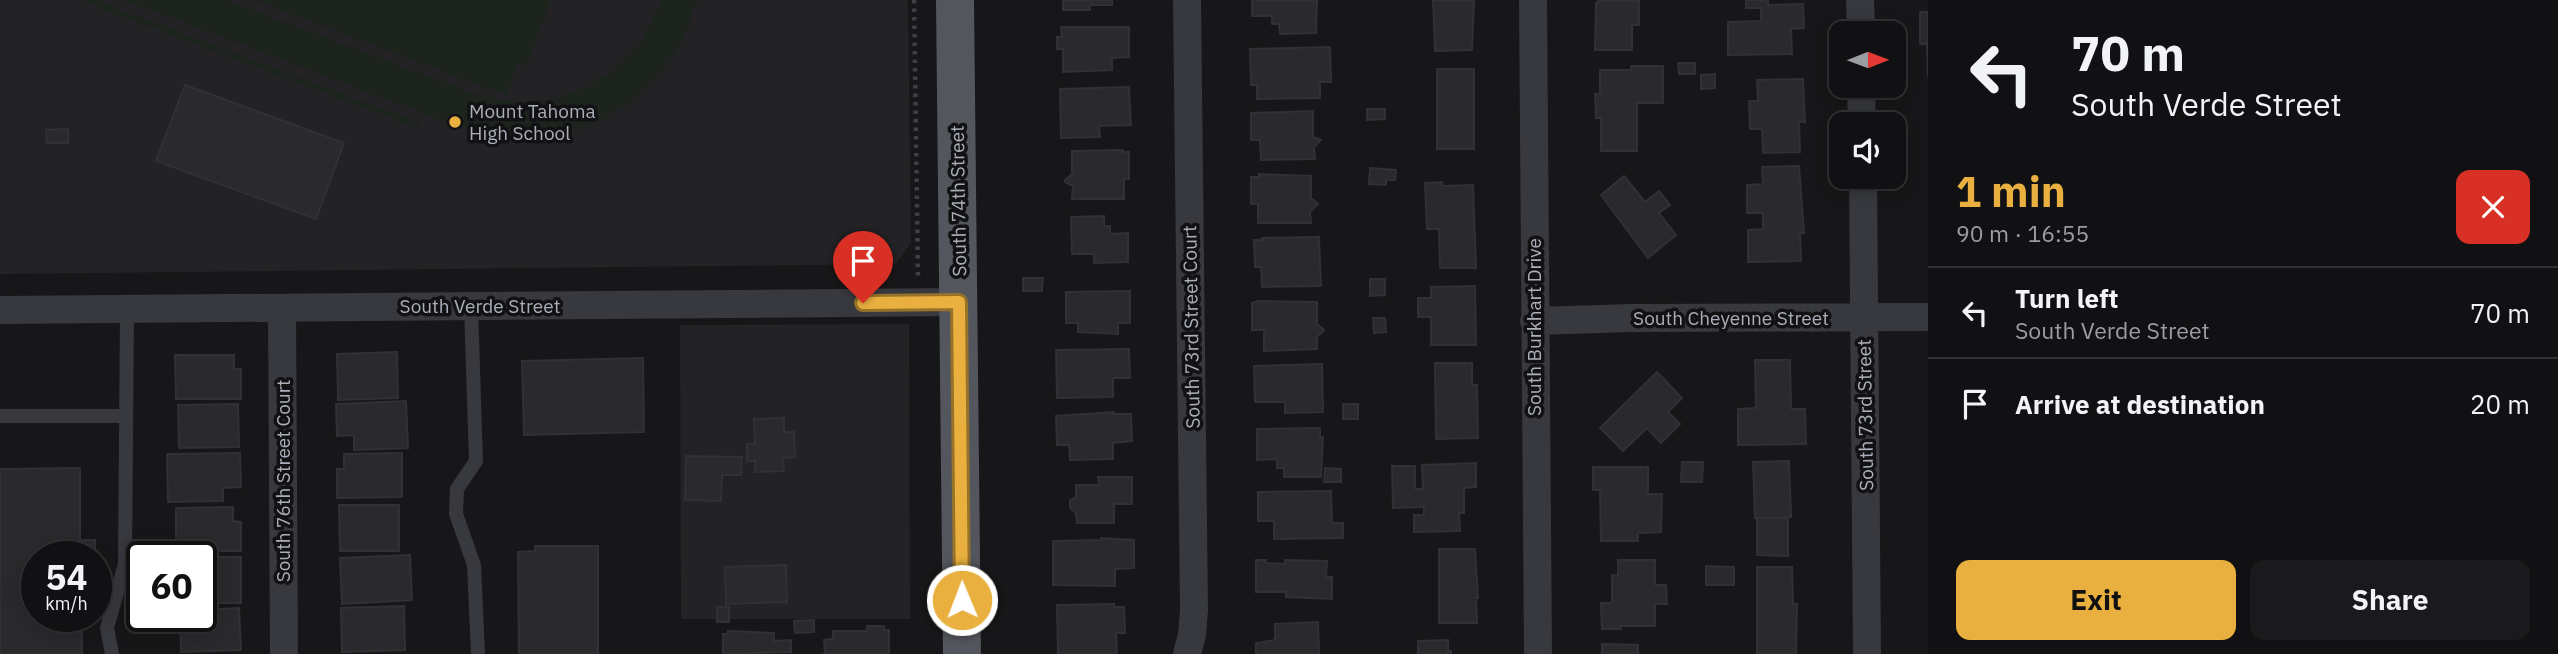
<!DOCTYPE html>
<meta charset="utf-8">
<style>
:root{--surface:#111113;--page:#1a1a1c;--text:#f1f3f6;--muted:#9c9da0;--line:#303133;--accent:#e9b03f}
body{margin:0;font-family:"IBM Plex Sans",sans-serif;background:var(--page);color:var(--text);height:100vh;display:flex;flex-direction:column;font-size:26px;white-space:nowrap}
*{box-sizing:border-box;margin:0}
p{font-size:23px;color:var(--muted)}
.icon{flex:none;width:38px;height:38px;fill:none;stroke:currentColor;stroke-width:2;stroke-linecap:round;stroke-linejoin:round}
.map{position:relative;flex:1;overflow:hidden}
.panel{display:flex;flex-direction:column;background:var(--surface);width:630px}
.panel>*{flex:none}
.hud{background:#111113;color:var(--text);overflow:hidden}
.needle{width:46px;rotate:89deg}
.fabs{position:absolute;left:1829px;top:21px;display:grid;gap:14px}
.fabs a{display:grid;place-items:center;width:77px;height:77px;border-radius:14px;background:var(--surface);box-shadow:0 4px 18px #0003,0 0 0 2px var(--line);font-size:35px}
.speed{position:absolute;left:21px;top:541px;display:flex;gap:14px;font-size:35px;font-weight:700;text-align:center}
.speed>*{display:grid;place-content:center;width:91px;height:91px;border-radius:50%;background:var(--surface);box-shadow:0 4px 18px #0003,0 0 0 2px var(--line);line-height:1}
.speed small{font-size:18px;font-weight:400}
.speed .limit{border:4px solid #111;border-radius:10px;background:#fff;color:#111}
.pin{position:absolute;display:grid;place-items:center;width:60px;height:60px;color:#fff;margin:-72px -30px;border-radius:50% 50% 50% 0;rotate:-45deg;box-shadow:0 0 7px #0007}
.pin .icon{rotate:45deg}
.me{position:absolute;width:77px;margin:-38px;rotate:359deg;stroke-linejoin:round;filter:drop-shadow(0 0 5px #0008)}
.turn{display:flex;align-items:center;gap:24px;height:147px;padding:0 28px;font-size:32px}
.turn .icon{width:91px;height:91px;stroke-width:2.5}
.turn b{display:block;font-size:49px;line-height:60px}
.round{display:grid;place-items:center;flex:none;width:74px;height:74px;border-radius:14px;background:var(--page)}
.summary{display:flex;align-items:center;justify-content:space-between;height:119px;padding:0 28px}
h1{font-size:42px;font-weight:700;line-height:52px;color:var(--accent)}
.button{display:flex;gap:14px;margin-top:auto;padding:14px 28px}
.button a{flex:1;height:80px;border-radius:14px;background:var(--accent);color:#111;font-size:28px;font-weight:700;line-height:80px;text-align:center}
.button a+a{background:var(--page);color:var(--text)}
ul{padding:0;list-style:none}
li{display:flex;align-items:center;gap:21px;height:91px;padding:0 28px;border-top:2px solid var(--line)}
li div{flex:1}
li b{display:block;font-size:26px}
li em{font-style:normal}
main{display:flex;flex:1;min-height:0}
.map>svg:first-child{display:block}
</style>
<main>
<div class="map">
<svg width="1928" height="654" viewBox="0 0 1928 654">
<rect width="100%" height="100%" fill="#171719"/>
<path fill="#232326" d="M 0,0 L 908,0 L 911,243 L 896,264 L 0,274 Z
M 909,324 L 910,619 L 681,619 L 680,325 Z"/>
<path fill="#1d241e" d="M 87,0 L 95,0 L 420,123 L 418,128 L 86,3 Z
M 125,0 L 226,0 L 473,93 C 489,97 504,102 521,102 C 582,104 644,60 660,0 L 697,0 C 675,81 609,136 524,138 C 502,138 481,132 460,127 Z
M 254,0 L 551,0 L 526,67 L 518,64 L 506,95 Z"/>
<path fill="#2a2a2d" stroke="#313135" stroke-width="2" d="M 1063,0 L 1112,0 L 1112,5 L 1090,5 L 1090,10 L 1063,10 Z
M 1252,0 L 1317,0 L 1316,33 L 1280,34 L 1279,24 L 1272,24 L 1272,16 L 1252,16 Z
M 1433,0 L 1474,0 L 1472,50 L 1435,51 Z
M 1598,0 L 1639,1 L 1639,25 L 1632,25 L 1632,50 L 1595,50 L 1596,3 L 1598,3 Z
M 1746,0 L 1768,0 L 1768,5 L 1803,4 L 1804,28 L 1791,29 L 1792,54 L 1728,55 L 1728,22 L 1761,21 L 1761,8 L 1746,8 Z
M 1920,12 L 1928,12 L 1928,77 L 1927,44 L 1920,44 Z
M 1061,27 L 1129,27 L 1129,57 L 1112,58 L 1112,70 L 1063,72 L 1063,49 L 1057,49 L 1057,37 L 1062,37 Z
M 1330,47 L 1331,82 L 1320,82 L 1320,98 L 1257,99 L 1257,85 L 1251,85 L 1250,49 Z
M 1678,63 L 1695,63 L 1695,74 L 1679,74 Z
M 1631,66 L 1663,66 L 1663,103 L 1637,103 L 1637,151 L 1601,151 L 1601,118 L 1596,118 L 1595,94 L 1600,94 L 1600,70 L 1631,70 Z
M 1437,69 L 1474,69 L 1474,149 L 1437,149 Z
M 1715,74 L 1715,88 L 1701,89 L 1701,75 Z
M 1803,79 L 1805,122 L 1799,122 L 1800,152 L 1763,153 L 1762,129 L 1750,129 L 1749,101 L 1758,101 L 1757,80 Z
M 185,85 L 344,143 L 316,219 L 156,161 Z
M 1129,87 L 1131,125 L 1099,126 L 1100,137 L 1061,138 L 1060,89 Z
M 1367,109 L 1385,109 L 1385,119 L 1367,120 Z
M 1313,111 L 1313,137 L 1321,140 L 1314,147 L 1315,159 L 1261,160 L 1260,140 L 1251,140 L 1251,113 Z
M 68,129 L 68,143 L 47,143 L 46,130 Z
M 1123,150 L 1123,152 L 1129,152 L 1129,179 L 1124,179 L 1124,199 L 1072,199 L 1073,186 L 1065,182 L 1065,180 L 1072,174 L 1072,151 Z
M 1799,166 L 1804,233 L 1800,233 L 1801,261 L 1748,262 L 1748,230 L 1763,229 L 1763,213 L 1747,213 L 1747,185 L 1763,184 L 1762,167 Z
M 1370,168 L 1396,170 L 1395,180 L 1386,180 L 1386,185 L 1369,184 Z
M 1259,174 L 1311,176 L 1311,198 L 1318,204 L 1310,212 L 1311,223 L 1258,223 L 1258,204 L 1251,204 L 1251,177 L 1259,177 Z
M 1624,176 L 1645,202 L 1659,191 L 1670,205 L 1659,213 L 1676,235 L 1648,258 L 1601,195 Z
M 1442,182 L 1442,186 L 1473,185 L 1476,268 L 1440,268 L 1439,229 L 1427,229 L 1425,183 Z
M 1104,216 L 1104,226 L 1110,226 L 1110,234 L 1128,233 L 1128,262 L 1094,263 L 1094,254 L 1072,254 L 1071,217 Z
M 1319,237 L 1321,286 L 1262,287 L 1261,267 L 1255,267 L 1254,240 L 1262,240 L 1262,238 Z
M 1023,278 L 1043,278 L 1042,291 L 1023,291 Z
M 1370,279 L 1385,279 L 1385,295 L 1370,296 Z
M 1475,286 L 1476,345 L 1431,345 L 1431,317 L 1418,317 L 1418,298 L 1431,298 L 1431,287 Z
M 1130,291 L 1130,323 L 1118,323 L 1118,334 L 1078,332 L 1078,323 L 1066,323 L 1066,292 Z
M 1259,301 L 1317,302 L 1317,324 L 1324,330 L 1317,337 L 1317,349 L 1264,351 L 1264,330 L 1252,330 L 1252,303 Z
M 1373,318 L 1385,318 L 1386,332 L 1374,333 Z
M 1129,349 L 1130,378 L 1113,378 L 1113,397 L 1057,398 L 1056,350 Z
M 397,352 L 398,398 L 338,400 L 337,354 Z
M 175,355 L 234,355 L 234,369 L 241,369 L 241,399 L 176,399 Z
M 643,358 L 644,432 L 524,435 L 522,361 Z
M 1755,360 L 1790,360 L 1791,409 L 1805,409 L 1806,444 L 1738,445 L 1738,409 L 1756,408 Z
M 1435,363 L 1472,363 L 1472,385 L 1477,385 L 1478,438 L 1436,439 Z
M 1322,364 L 1323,412 L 1285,413 L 1285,402 L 1255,402 L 1254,366 Z
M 1657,372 L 1682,398 L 1668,412 L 1680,424 L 1661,443 L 1647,428 L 1623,451 L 1600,428 Z
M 406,401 L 408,448 L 354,450 L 354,435 L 337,436 L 336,404 Z
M 238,404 L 239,447 L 179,448 L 178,405 Z
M 1343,404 L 1358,404 L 1358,419 L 1343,419 Z
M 1114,412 L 1114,414 L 1131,414 L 1132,441 L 1113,443 L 1113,459 L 1070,460 L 1069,445 L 1057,445 L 1056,416 Z
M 784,418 L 784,432 L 794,432 L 795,457 L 783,458 L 784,471 L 755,472 L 755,461 L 747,461 L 747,444 L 755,444 L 754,419 Z
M 1320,428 L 1320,437 L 1323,437 L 1321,477 L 1284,477 L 1284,468 L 1277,468 L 1277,459 L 1257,460 L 1257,429 Z
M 240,453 L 241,487 L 223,488 L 223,501 L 168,502 L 167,454 Z
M 402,453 L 402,497 L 337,498 L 337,469 L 344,469 L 344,454 Z
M 686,456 L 742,457 L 741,475 L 722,475 L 721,501 L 685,500 Z
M 1789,461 L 1791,517 L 1755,518 L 1753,462 Z
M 1682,462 L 1703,462 L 1702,482 L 1681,482 Z
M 1476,463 L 1476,487 L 1464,488 L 1464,513 L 1459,513 L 1460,531 L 1414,532 L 1414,515 L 1424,515 L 1424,507 L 1393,508 L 1392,466 L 1415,466 L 1415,489 L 1423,489 L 1422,465 Z
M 1593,467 L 1648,467 L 1648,494 L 1662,494 L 1661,532 L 1638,533 L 1638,541 L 1601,541 L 1600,490 L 1593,490 Z
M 80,468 L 80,540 L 95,540 L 95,556 L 37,556 L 37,616 L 82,616 L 82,654 L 0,654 L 0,469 Z
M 1325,468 L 1341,469 L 1341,482 L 1324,482 Z
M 1098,477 L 1132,477 L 1132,504 L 1114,504 L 1114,523 L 1077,523 L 1076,513 L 1070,508 L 1070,500 L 1076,497 L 1076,485 L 1099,485 Z
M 1331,491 L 1332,523 L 1343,523 L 1343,538 L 1274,539 L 1274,521 L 1258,521 L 1258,492 Z
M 339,505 L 399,505 L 399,551 L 340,551 Z
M 233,507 L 233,521 L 241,522 L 241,551 L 176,551 L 176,508 Z
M 1757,518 L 1788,518 L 1788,556 L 1757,555 Z
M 1101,538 L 1134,540 L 1134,568 L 1115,569 L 1115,586 L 1053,585 L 1053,541 L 1101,540 Z
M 535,546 L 598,546 L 598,654 L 519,654 L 518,552 L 535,551 Z
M 1439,549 L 1475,549 L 1478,598 L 1476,598 L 1477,623 L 1439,623 Z
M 410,555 L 412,600 L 342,604 L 340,558 Z
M 201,557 L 241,557 L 241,603 L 201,603 Z
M 1256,560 L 1266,560 L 1266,563 L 1285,564 L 1285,560 L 1327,561 L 1326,577 L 1332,577 L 1332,599 L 1286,597 L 1286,592 L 1256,592 Z
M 1618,560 L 1655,560 L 1655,585 L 1666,585 L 1667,604 L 1655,604 L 1655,626 L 1621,626 L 1621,629 L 1602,629 L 1601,603 L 1612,603 L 1612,575 L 1618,576 Z
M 786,565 L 787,602 L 726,604 L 725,567 Z
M 1706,566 L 1734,567 L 1734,585 L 1706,585 Z
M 1757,567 L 1792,567 L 1793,604 L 1797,604 L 1796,654 L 1757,654 Z
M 1114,604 L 1114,607 L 1124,607 L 1125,633 L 1116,633 L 1117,654 L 1058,654 L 1057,605 Z
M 404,606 L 405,650 L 342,652 L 341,608 Z
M 717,607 L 729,607 L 729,622 L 717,622 Z
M 239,608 L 241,650 L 181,652 L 180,616 L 201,616 L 201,610 Z
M 814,620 L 814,632 L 795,633 L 794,621 Z
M 1318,622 L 1319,654 L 1256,654 L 1256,643 L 1275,640 L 1275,624 Z
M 867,626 L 884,626 L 884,630 L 889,630 L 889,654 L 822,654 L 825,654 L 824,640 L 833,639 L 833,631 L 867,631 Z
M 728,631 L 774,633 L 774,641 L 791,640 L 791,652 L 723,654 L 723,634 L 728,634 Z
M 1448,640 L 1448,652 L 1451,651 L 1451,654 L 1418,654 L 1418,641 Z
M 1602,644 L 1638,645 L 1638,654 L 1602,654 Z"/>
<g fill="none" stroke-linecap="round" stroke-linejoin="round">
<path stroke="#3e4045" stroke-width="4.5" stroke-dasharray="3.5 5" stroke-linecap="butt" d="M 914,0 L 918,276"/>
<path stroke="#38393e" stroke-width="14" d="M 471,307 L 476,461 L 457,489 L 456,514 L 474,565 L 478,654
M 0,416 L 126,416
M 112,654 L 107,628 L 125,564 L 127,309"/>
<path stroke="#38393e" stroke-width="28" d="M 1533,0 L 1538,654
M 1860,0 L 1861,33
M 1861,86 L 1862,124
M 1863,177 L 1867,654
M 282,308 L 284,654
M 0,310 L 959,302
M 1534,321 L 1632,318 L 1928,317
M 1187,654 L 1192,635 L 1194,610 L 1187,0"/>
<path stroke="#54565d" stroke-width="38" d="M 955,0 L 962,654"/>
</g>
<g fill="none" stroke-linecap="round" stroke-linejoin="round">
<defs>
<path id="route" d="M 863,303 L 959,302 L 962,600"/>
</defs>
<use href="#route" stroke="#977229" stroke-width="18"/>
<use href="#route" stroke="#e9b03f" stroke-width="12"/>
</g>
<circle fill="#e9b03f" stroke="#121214" stroke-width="2.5" cx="455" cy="122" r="7"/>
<g text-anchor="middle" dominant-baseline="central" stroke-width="7" stroke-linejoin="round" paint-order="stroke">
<g font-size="19" fill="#aaaeb8" stroke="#121214" text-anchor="start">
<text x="469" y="111">Mount Tahoma<tspan x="469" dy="22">High School</tspan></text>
</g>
<g font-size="19" fill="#aaaeb8" stroke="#121214">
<text transform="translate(958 201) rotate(-91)">South 74th Street</text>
<text x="480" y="306">South Verde Street</text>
<text x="1731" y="318">South Cheyenne Street</text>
<text transform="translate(1191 327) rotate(-91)">South 73rd Street Court</text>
<text transform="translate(1534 327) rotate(-90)">South Burkhart Drive</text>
<text transform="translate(1865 415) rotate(-91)">South 73rd Street</text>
<text transform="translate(283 481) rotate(-90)">South 76th Street Court</text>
</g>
</g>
</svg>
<div class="fabs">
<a><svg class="needle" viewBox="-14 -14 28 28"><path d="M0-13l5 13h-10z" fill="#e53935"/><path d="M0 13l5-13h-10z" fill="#9c9da0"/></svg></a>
<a><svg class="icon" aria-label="sound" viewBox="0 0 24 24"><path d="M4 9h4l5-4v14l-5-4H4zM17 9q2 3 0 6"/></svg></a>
</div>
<div class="speed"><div>54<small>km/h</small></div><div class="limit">60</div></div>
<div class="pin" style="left:863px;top:303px;background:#d93025"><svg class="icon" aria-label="arrive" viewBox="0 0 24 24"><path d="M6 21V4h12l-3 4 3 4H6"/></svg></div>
<svg class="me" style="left:962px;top:600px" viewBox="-20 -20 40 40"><circle r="17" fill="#e9b03f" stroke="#fff" stroke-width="3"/><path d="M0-11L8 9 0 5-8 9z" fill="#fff"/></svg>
</div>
<section class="panel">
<div class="hud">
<div class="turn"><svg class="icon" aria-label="left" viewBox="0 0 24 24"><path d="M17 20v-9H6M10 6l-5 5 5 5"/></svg><div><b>70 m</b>South Verde Street</div></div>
</div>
<div class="summary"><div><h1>1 min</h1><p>90 m · 16:55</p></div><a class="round" style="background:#d93025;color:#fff"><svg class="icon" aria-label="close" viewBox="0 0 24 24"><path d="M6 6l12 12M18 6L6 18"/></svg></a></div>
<ul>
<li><svg class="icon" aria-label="left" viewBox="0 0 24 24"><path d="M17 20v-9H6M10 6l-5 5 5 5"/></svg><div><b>Turn left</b><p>South Verde Street</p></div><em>70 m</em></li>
<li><svg class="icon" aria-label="arrive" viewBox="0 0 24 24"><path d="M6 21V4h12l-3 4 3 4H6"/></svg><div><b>Arrive at destination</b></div><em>20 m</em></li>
</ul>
<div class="button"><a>Exit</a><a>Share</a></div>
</section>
</main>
